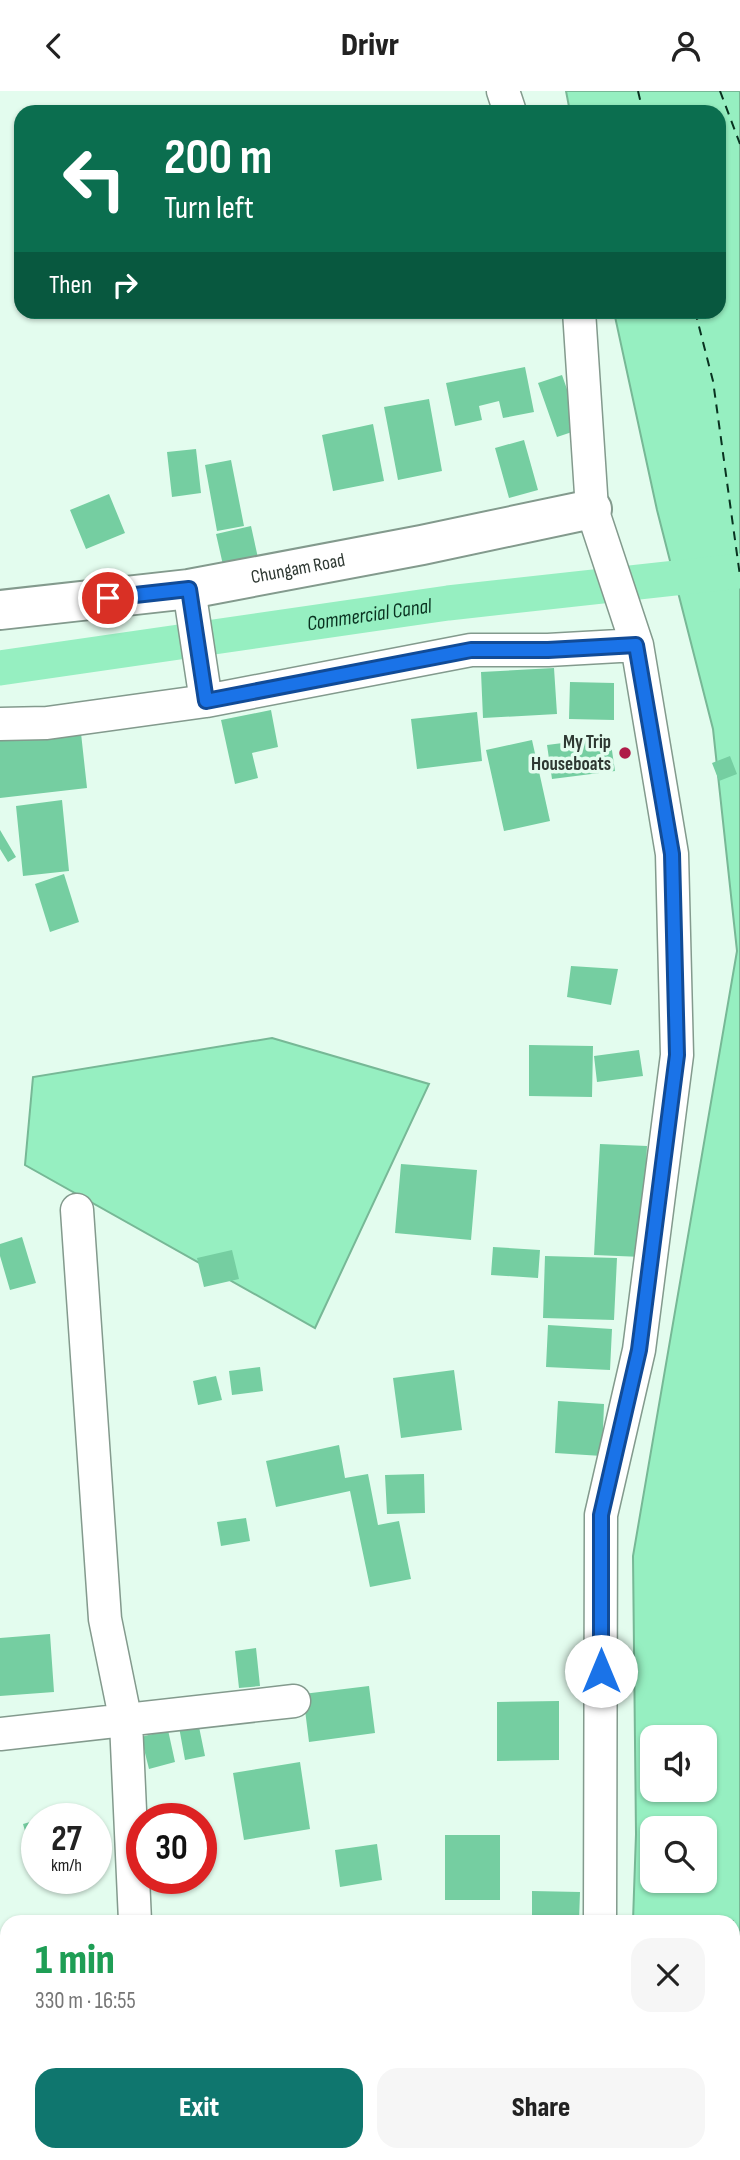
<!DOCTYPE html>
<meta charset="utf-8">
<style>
:root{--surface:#fff;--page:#f6f6f6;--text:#222;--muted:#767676;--accent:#0f766e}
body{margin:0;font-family:"Sofia Sans Condensed",sans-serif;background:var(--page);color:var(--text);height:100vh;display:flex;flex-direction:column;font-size:26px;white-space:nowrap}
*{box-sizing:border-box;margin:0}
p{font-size:23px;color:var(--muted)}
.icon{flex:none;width:38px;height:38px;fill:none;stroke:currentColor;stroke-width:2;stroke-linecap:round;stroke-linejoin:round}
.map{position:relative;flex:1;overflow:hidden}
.sheet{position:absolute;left:0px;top:1824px;width:740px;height:247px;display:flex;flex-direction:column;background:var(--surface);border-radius:21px 21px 0 0;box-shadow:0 2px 5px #0004}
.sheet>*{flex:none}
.banner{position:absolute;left:14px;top:14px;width:712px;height:214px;border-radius:21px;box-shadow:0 2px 5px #0004;background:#0b6e4f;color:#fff;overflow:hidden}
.controls{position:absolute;left:640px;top:1634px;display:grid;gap:14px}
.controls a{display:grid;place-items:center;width:77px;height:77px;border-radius:14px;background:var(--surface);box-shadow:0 2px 5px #0004;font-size:35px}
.speed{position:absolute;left:21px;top:1712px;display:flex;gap:14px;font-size:35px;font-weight:700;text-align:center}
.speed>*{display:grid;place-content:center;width:91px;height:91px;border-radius:50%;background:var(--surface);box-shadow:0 2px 5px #0004;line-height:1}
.speed small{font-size:18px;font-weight:400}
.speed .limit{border:10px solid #d22;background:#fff;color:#111}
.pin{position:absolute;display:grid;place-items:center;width:60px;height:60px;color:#fff;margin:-30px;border:4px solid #fff;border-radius:50%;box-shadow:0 2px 7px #0007}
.me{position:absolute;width:77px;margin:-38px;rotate:0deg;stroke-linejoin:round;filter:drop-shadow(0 0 5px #0008)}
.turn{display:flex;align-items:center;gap:24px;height:147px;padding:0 35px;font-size:32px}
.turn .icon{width:91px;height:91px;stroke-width:2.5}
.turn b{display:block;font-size:49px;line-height:60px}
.then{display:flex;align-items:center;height:66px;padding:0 35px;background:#0003;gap:14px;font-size:26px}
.round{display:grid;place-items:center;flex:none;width:74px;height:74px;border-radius:21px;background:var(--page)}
.head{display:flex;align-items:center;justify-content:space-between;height:119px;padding:0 35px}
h1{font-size:42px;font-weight:800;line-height:52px;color:#1e9e55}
.action{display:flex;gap:14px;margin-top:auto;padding:14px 35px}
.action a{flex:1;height:80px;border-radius:21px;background:var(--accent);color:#fff;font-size:28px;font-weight:800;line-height:80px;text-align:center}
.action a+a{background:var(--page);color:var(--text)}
header{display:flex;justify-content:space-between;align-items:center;height:91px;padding:0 35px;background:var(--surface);font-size:32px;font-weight:800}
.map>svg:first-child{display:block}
</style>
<header><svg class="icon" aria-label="back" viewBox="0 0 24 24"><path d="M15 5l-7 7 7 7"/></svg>Drivr<svg class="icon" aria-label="person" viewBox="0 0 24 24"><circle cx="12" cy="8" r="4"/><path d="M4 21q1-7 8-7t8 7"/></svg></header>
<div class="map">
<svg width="740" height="2069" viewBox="0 0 740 2069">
<rect width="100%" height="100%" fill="#e3fcee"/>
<path fill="#96efc1" stroke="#77b896" stroke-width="2" fill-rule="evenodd" d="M 566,0 L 740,0 L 740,2069 L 624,2069 L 624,2063 L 733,2063 L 733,1830 L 633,1830 L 636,1743 L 633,1465 L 737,860 L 713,638 L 657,419 L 614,221 L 719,220 L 719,21 L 570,21 ZM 653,1647 L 705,1647 L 705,1699 L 653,1699 ZM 653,1738 L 705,1738 L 705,1790 L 653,1790 Z
M 272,947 L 429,993 L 315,1237 L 25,1074 L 33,986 Z"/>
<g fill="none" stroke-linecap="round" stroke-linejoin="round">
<path stroke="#96efc1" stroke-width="35" id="s1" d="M 0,577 L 448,512 L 740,480"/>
<path stroke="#093220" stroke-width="2" stroke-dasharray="9 7" stroke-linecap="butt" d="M 638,0 L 643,21
M 720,0 L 740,53
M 695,220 L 713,290 L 740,485"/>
</g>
<path fill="#75cea1" d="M 525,276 L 534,321 L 503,327 L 499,310 L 479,315 L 482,329 L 455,335 L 446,292 Z
M 562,284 L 581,338 L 557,346 L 538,292 Z
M 429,308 L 442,380 L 398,389 L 384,316 Z
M 373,333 L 384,390 L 333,400 L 322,344 Z
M 524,349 L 538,399 L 509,407 L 495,357 Z
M 196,358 L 201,402 L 172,406 L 167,361 Z
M 231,369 L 244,435 L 217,440 L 205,374 Z
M 109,403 L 125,442 L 86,458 L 70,419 Z
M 251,435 L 258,467 L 223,474 L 216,443 Z
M 554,577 L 557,623 L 483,627 L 481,581 Z
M 570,591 L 614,592 L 614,629 L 569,628 Z
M 271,619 L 278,656 L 252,662 L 258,687 L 235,693 L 221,629 Z
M 477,621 L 482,670 L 417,678 L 411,628 Z
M 80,633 L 87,697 L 0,707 L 0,642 Z
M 610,646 L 615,680 L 552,688 L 547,654 Z
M 532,649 L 550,730 L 504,740 L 486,659 Z
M 730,665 L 737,683 L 719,690 L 712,672 Z
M 62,709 L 69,780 L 23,785 L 16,715 Z
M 0,739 L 16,766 L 8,771 L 0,758 Z
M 64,783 L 79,831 L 50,841 L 35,793 Z
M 571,875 L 618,878 L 611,914 L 567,906 Z
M 529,954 L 593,955 L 592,1006 L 529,1005 Z
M 639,959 L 643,985 L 597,991 L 594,965 Z
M 600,1053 L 647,1055 L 642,1166 L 594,1164 Z
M 401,1073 L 477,1079 L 471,1149 L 395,1142 Z
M 22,1146 L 36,1192 L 10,1199 L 0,1165 L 0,1153 Z
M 493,1156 L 540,1159 L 538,1187 L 491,1184 Z
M 232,1159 L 239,1188 L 204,1196 L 197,1167 Z
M 545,1165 L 617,1167 L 614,1229 L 543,1227 Z
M 548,1234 L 612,1238 L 610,1279 L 546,1276 Z
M 260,1276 L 263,1300 L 232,1304 L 229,1280 Z
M 454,1279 L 462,1339 L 401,1347 L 393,1287 Z
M 216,1285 L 222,1309 L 198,1314 L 193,1290 Z
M 558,1310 L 604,1313 L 602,1365 L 555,1362 Z
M 339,1354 L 345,1387 L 368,1383 L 378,1434 L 399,1430 L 411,1488 L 370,1496 L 350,1400 L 276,1416 L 266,1370 Z
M 424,1383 L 425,1422 L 387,1423 L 385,1384 Z
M 246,1427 L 250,1450 L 221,1455 L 217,1431 Z
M 50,1543 L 54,1601 L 0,1605 L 0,1547 Z
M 256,1557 L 260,1595 L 239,1597 L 235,1560 Z
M 369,1595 L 375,1642 L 309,1651 L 303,1603 Z
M 559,1610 L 559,1669 L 497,1670 L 497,1611 Z
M 198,1631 L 205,1665 L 185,1669 L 179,1636 Z
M 168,1639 L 175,1671 L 149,1678 L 141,1646 Z
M 300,1671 L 310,1738 L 244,1749 L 233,1682 Z
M 37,1729 L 37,1767 L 33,1768 L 23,1733 Z
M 445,1744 L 500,1744 L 500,1809 L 445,1809 Z
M 377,1753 L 382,1789 L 340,1796 L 335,1759 Z
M 532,1800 L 580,1801 L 579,1830 L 532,1830 Z"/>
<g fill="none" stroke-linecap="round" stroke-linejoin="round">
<defs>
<path id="street" d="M 503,0 L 510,21
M 579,220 L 592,418 L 637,554 L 672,763 L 677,964 L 639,1259 L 601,1424 L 600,1830
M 189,498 L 206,610
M 0,633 L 47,632 L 206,610 L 471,559 L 548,559 L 637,554
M 77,1119 L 105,1528 L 126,1631 L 135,1830
M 0,1643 L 294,1610
M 146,2063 L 147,2069
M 599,2069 L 599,2063"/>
<g id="secondary">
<path id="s2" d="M 0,519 L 189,498 L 422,454 L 592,418"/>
</g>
</defs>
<use href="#street" stroke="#839a8d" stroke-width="35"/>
<use href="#secondary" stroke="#839a8d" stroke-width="42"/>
<use href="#street" stroke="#fff" stroke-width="32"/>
<use href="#secondary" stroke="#fff" stroke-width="38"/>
</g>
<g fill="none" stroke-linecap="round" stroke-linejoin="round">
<defs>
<path id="route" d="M 108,507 L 189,498 L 206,610 L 471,559 L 548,559 L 636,554 L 672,763 L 677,964 L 639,1259 L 601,1424 L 601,1580"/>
</defs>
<use href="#route" stroke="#114b97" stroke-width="18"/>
<use href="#route" stroke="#1a73e8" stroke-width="12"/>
</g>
<circle fill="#af1c48" stroke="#e3fcee" stroke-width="2.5" cx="625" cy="662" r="7"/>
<g text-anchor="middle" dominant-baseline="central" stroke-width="7" stroke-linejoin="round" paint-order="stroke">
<g font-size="19" fill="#2e3832" stroke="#e3fcee">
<text stroke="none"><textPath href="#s2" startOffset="301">Chungam Road</textPath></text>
</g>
<g font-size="19" font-weight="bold" fill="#2e3832" stroke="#e3fcee" text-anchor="end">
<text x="611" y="651">My Trip<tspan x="611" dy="22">Houseboats</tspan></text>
</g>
<g font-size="21" font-style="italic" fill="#093220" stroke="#e3fcee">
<text stroke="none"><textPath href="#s1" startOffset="373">Commercial Canal</textPath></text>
</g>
</g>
</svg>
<div class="controls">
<a><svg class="icon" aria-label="sound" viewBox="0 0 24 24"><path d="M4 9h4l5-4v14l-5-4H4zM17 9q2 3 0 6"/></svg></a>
<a><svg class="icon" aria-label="search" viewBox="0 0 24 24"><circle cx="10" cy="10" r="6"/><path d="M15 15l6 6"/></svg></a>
</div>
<div class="speed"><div>27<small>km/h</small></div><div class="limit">30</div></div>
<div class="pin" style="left:108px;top:507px;background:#d93025"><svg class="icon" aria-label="arrive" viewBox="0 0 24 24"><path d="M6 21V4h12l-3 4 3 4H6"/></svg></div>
<svg class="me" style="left:601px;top:1580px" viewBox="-20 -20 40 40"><circle r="19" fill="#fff"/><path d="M0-13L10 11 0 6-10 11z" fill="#1a73e8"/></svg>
<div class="banner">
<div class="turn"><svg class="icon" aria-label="left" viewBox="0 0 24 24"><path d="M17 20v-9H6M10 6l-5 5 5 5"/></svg><div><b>200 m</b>Turn left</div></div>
<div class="then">Then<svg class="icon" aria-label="right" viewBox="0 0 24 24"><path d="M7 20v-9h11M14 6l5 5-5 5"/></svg></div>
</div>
<section class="sheet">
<div class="head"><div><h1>1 min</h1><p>330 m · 16:55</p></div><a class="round"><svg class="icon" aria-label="close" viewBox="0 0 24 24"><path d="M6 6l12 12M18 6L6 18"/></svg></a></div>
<div class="action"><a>Exit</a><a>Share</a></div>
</section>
</div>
